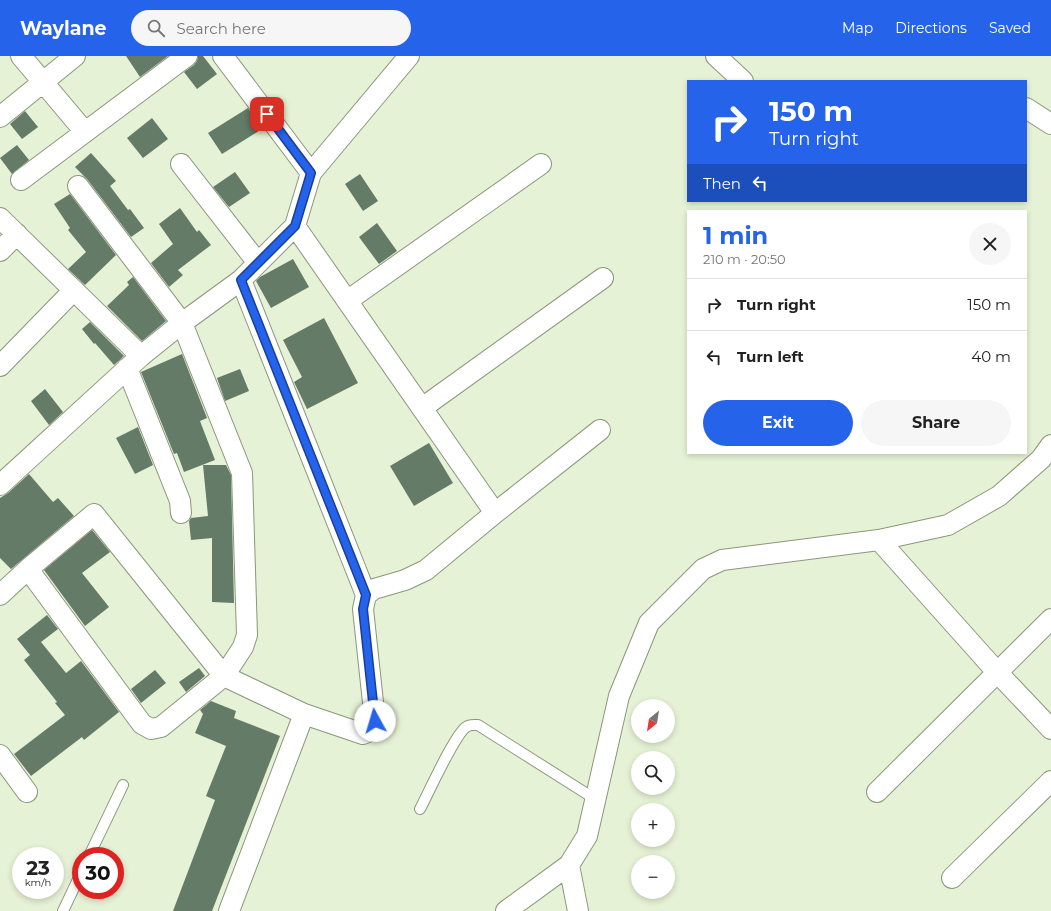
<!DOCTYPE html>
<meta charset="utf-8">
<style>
:root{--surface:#fff;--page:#f6f6f6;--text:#222;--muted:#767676;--line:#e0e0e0;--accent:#2563eb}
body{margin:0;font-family:Montserrat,sans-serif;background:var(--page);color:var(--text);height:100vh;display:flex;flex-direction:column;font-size:15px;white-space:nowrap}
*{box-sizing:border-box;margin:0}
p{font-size:13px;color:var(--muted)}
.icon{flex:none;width:22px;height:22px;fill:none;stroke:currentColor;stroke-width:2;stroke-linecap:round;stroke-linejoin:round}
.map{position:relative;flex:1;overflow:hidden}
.panel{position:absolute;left:687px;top:154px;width:340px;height:244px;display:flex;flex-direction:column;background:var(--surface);border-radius:0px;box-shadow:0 2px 6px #0003}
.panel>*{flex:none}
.guide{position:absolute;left:687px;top:24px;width:340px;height:122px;border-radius:0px;box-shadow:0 2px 6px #0003;background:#2563eb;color:#fff;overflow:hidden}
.needle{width:26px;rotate:210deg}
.controls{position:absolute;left:631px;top:643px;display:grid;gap:8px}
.controls a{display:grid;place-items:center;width:44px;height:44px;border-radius:50%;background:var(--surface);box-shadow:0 2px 6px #0003;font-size:20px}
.speed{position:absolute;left:12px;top:791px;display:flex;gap:8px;font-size:20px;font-weight:700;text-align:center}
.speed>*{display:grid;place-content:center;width:52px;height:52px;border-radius:50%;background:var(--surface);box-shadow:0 2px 6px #0003;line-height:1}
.speed small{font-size:10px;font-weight:400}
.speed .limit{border:6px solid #d22;background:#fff;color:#111}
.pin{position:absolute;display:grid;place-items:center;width:34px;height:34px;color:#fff;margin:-17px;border-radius:8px;box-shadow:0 2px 6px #0006}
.me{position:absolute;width:44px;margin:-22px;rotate:354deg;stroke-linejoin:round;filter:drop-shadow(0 0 3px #0008)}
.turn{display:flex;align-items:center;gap:14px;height:84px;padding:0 16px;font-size:18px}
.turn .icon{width:52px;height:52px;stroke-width:2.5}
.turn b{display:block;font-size:28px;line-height:34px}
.then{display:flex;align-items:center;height:38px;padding:0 16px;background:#0003;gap:8px;font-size:15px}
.round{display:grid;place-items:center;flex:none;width:42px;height:42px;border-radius:21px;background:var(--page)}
.headline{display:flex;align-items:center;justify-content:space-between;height:68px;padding:0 16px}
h1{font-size:24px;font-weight:700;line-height:30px;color:var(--accent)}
.button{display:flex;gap:8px;margin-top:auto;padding:8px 16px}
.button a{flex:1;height:46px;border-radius:24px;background:var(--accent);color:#fff;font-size:16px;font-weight:700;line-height:46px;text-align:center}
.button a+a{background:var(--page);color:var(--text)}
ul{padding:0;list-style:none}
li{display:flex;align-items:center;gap:12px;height:52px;padding:0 16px;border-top:1px solid var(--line)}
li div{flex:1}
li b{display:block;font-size:15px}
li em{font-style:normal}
header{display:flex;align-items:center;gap:24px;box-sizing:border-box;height:56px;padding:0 20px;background:var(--accent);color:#fff}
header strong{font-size:19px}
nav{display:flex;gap:22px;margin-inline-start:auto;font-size:14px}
.search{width:280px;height:36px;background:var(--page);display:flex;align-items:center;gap:10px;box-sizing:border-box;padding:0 14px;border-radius:22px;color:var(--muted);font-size:15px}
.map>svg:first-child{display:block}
</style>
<header>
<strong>Waylane</strong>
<div class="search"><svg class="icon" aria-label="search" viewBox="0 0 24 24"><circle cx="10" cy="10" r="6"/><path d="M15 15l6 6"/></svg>Search here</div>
<nav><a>Map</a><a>Directions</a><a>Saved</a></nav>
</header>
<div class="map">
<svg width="1051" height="855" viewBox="0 0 1051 855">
<rect width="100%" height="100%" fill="#e6f2d5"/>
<path fill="#647b68" d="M 126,0 L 168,0 L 140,21 Z
M 198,0 L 203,0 L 217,18 L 197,33 L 184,16 L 194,9 L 197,5 Z
M 248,52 L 262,73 L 222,98 L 208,77 Z
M 25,55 L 38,71 L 22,83 L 10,68 Z
M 152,62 L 168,83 L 143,102 L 127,82 Z
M 17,89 L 29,104 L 12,118 L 0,102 Z
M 91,97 L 116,125 L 110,130 L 128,154 L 130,153 L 144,172 L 131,181 L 87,123 L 75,111 Z
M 235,116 L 250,137 L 229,151 L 213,131 Z
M 360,118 L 378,145 L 363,155 L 345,128 Z
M 70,138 L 116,199 L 85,229 L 68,213 L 86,196 L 68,174 L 70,172 L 54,148 Z
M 180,152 L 197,176 L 199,174 L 211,189 L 178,214 L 183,219 L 169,231 L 151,207 L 173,188 L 159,168 Z
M 377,167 L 397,195 L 379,208 L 359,181 Z
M 293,203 L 309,231 L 271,252 L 256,225 L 260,221 Z
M 133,221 L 166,265 L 142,285 L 107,250 L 129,229 L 127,226 Z
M 324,262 L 358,327 L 307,353 L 294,326 L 302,321 L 283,284 Z
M 90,266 L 124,300 L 114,309 L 95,287 L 94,288 L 82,273 Z
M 182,298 L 207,362 L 200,365 L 215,404 L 184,416 L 177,397 L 174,398 L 141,316 Z
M 240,313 L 249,335 L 225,345 L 217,322 Z
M 45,333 L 63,356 L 49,369 L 31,345 Z
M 138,371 L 153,409 L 135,418 L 116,382 Z
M 429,387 L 453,427 L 414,450 L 390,410 Z
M 203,409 L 226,409 L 231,419 L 234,547 L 212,546 L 212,482 L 191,484 L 189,465 L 191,462 L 208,460 Z
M 29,418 L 53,446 L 58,442 L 74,460 L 11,513 L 0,502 L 0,442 L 8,437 Z
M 92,474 L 110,496 L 82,517 L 109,551 L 85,570 L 44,514 Z
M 47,559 L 58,573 L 41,586 L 66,617 L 81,605 L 119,656 L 84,684 L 82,681 L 31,720 L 14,698 L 65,659 L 55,647 L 57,646 L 24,604 L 30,599 L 17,583 Z
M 199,612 L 205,620 L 186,636 L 179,626 Z
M 155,614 L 166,627 L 141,647 L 131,633 Z
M 211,645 L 236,655 L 234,662 L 280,680 L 212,855 L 173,855 L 215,744 L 206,740 L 226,690 L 195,677 L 203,658 L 200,654 Z"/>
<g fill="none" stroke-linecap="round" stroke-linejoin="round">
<defs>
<path id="service" d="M 420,753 C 429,736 454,680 466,671 C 470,668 474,669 478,669 L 595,743
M 89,800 L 123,729
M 63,855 L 81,817"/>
<path id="minor" d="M 21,0 L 85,76
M 223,0 L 311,117
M 716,0 L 743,25
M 1026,52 L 1051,68
M 0,61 L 75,0
M 181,108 L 258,207
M 21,124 L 187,0
M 0,162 L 141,300
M 295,170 L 495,457
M 0,195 L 17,178
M 241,224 L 366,539
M 347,245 L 541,108
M 0,310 L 74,234
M 127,312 L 180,445 L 181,457
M 422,352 L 603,222
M 0,429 L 141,300 L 182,267 L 241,224 L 295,170 L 311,117 L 409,0
M 879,484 L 997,616 L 1051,673
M 28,513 L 142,668 L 151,673 L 161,671 L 224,620 L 243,591 L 247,579 L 242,417 L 182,267 L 78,130
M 0,539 L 28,513 L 94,458 L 224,620 L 304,658 L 363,678 L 370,675 L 375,665 L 363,553 L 366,539 L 374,533 L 405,524 L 426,514 L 495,457 L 600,374
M 0,699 L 27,736
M 877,736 L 1051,563
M 569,809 L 578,855
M 952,822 L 1051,725
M 229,855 L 304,658
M 506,855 L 569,809 L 587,780 L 619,640 L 649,567 L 703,513 L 722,504 L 879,484 L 948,469 L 999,440 L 1041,403 L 1051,389"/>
</defs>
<use href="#service" stroke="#8c967c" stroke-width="12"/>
<use href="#minor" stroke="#8c967c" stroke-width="22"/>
<use href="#service" stroke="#fff" stroke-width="10"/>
<use href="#minor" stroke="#fff" stroke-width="20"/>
</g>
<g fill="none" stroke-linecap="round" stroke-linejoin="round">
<defs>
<path id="route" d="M 267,58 L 311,117 L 295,170 L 241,224 L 366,539 L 363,553 L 375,665"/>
</defs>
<use href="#route" stroke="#184099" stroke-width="10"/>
<use href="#route" stroke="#2563eb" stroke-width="7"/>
</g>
</svg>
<div class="controls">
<a><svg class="needle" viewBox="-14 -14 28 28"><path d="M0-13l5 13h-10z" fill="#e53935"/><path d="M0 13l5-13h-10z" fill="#767676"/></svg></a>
<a><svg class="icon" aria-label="search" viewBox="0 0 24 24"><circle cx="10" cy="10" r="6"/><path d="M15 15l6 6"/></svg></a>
<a>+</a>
<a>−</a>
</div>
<div class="speed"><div>23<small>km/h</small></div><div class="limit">30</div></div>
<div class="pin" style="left:267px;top:58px;background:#d93025"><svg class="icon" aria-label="arrive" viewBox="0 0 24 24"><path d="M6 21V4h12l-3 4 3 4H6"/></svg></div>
<svg class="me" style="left:375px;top:665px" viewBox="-20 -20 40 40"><circle r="19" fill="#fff"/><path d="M0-13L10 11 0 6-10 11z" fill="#2563eb"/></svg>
<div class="guide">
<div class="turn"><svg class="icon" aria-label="right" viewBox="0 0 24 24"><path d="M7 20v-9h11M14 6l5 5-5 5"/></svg><div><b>150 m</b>Turn right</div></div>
<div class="then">Then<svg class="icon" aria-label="left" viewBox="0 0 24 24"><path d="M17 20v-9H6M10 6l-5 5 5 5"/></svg></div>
</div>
<section class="panel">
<div class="headline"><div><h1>1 min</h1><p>210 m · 20:50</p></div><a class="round"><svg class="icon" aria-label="close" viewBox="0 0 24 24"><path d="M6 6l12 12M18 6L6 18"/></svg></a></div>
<ul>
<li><svg class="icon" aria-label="right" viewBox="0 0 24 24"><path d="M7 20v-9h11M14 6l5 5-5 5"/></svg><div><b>Turn right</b></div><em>150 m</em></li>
<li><svg class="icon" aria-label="left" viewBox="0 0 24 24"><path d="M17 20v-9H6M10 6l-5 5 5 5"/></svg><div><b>Turn left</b></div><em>40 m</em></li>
</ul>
<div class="button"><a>Exit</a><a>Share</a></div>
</section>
</div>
